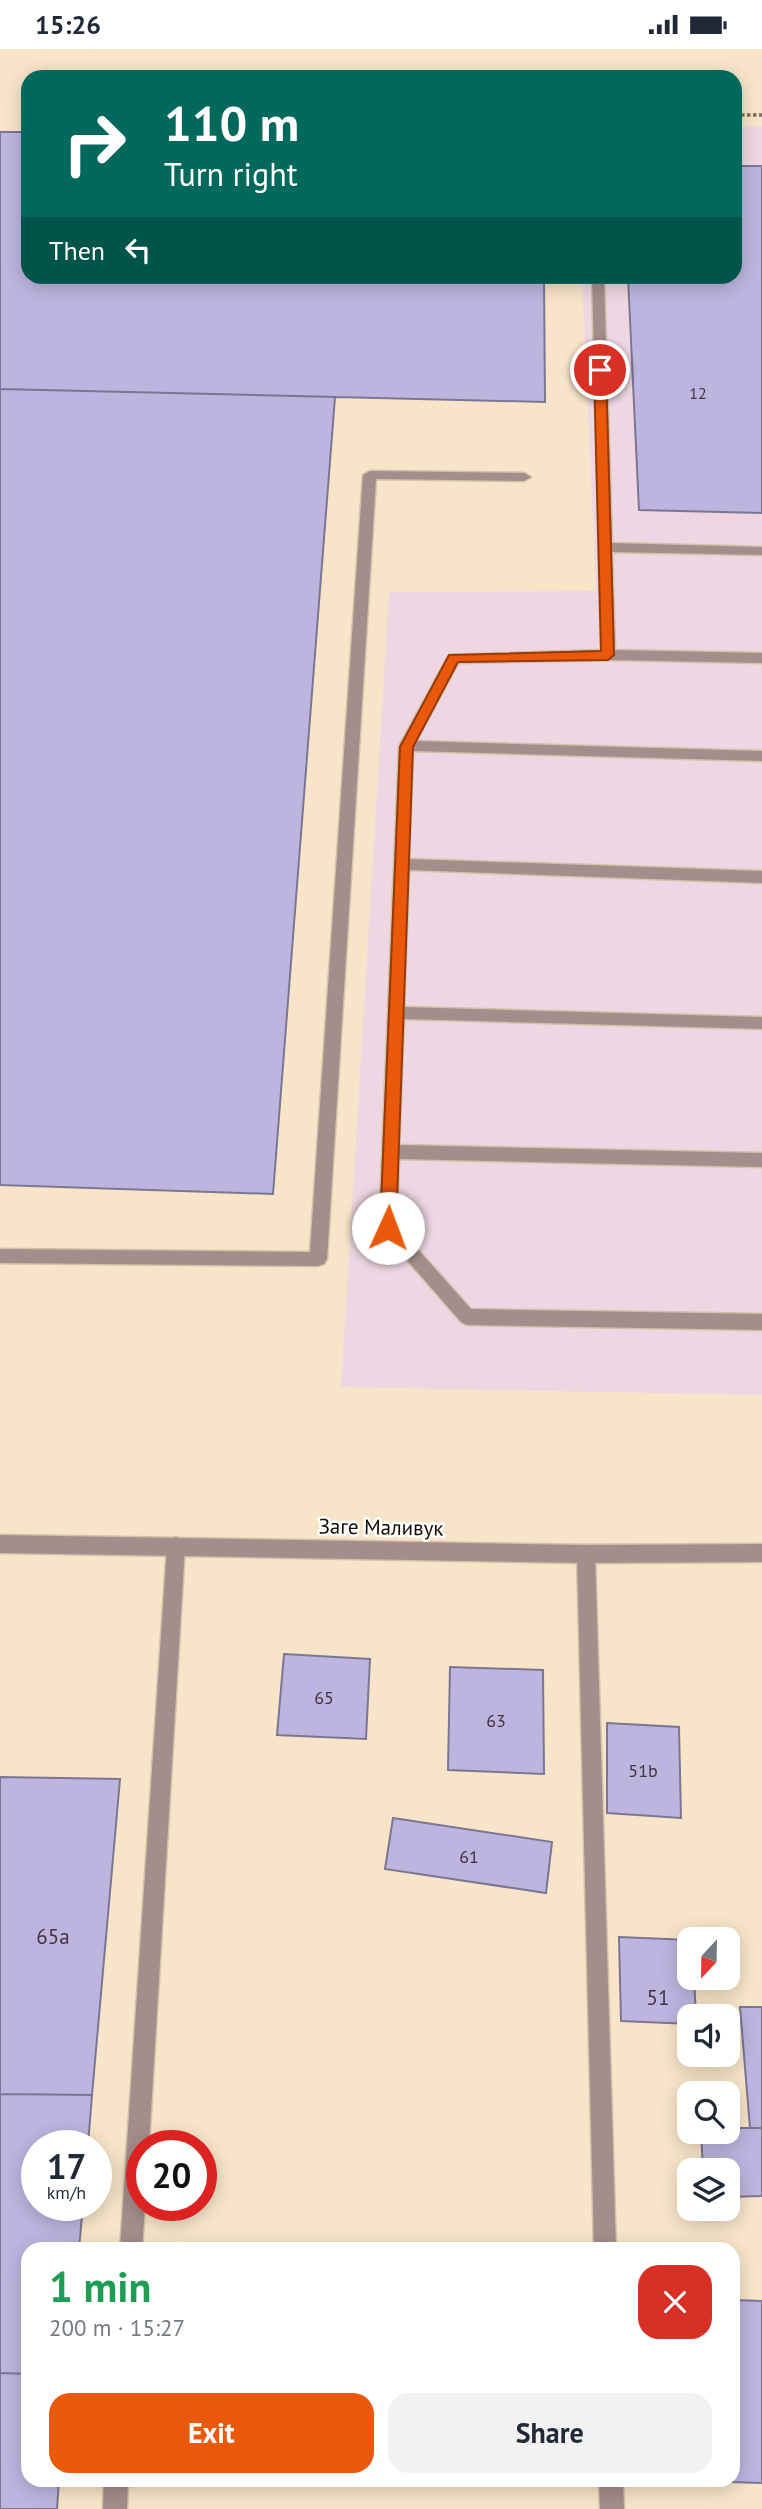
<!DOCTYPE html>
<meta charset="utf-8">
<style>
:root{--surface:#fff;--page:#f2f2f3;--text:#1f2937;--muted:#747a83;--accent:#ea580c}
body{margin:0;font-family:"PT Sans",sans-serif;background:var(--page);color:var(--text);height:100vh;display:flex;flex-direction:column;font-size:26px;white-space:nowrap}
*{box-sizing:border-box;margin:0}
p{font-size:23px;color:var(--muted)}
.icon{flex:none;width:38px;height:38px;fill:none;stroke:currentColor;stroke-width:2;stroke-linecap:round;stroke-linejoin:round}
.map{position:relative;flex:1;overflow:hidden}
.side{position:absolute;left:21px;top:2193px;width:719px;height:245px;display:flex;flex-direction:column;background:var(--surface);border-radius:21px;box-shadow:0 4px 18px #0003}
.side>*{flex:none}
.banner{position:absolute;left:21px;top:21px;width:721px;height:214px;border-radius:21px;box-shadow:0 4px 18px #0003;background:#00695c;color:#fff;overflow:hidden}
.needle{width:46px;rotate:202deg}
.fabs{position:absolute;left:677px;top:1878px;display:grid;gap:14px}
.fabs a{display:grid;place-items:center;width:63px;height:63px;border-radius:14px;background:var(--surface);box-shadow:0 4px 18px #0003;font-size:35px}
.speed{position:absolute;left:21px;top:2081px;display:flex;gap:14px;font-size:35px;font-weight:700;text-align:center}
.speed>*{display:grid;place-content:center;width:91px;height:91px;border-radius:50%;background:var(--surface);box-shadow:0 4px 18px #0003;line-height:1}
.speed small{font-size:18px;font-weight:400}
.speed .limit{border:10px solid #d22;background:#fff;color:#111}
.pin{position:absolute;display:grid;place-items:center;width:60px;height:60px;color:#fff;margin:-30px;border:4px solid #fff;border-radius:50%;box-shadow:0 2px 7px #0007}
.me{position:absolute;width:77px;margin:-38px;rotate:2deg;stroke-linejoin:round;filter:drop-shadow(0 0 5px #0008)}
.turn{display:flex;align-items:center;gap:24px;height:147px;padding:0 28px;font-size:32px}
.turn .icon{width:91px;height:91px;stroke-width:2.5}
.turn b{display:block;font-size:49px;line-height:60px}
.then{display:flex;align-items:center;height:66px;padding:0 28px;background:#0003;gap:14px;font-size:26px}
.round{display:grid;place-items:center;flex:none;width:74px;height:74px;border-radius:21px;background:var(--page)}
.overview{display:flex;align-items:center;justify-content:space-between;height:119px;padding:0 28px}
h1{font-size:42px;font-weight:600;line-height:52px;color:#1e9e55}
.button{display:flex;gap:14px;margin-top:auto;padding:14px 28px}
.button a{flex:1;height:80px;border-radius:21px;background:var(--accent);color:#fff;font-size:28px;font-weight:600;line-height:80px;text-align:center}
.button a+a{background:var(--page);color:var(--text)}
.status{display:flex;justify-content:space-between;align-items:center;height:49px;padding:0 35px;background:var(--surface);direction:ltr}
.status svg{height:19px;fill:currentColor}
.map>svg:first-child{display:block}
</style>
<div class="status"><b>15:26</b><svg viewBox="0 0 49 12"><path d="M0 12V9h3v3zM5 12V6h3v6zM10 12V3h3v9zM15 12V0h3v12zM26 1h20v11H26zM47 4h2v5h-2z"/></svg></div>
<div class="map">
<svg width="762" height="2460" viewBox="0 0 762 2460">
<rect width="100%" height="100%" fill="#f8e5c9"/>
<path fill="#eed7e2" d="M 735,77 L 762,77 L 762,1346 L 341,1338 L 389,543 L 596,542 L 582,228 L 735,228 Z"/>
<path fill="#bdb5e0" stroke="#7b7692" stroke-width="2" d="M 0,83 L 28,83 L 28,228 L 544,228 L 545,353 L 0,340 Z
M 735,117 L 762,117 L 762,464 L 639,461 L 628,228 L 735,228 Z
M 0,340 L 335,348 L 273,1145 L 0,1136 Z
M 284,1605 L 370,1610 L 366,1690 L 277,1686 Z
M 450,1618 L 543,1621 L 544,1725 L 448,1721 Z
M 607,1674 L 679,1678 L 681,1769 L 607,1764 Z
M 0,1728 L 120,1730 L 92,2046 L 0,2045 Z
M 393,1769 L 552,1793 L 546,1844 L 385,1820 Z
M 619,1888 L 690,1891 L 690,1928 L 694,1928 L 696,1967 L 690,1967 L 690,1975 L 621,1972 Z
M 740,1958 L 762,1958 L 762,2079 L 750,2079 Z
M 0,2045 L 92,2046 L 88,2096 L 37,2096 L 37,2156 L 83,2156 L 79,2200 L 28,2200 L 28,2325 L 0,2324 Z
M 728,2079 L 762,2079 L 762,2147 L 728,2148 L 728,2121 L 703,2121 L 701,2082 L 728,2082 Z
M 733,2251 L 762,2252 L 762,2434 L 666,2431 L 733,2431 Z
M 0,2324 L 28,2325 L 28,2431 L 59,2431 L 57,2460 L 0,2460 Z"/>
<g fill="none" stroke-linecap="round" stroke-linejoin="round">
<defs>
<path id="service" d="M 592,228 L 604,228 L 612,494 L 762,498 L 762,506 L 612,503 L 615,601 L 762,604 L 762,614 L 608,611 L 458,614 L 416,692 L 762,702 L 762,712 L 413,702 L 409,810 L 762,822 L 762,834 L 409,821 L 404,958 L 762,968 L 762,980 L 404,970 L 399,1096 L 762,1104 L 762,1118 L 399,1110 L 397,1177 L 471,1260 L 762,1265 L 762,1281 L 467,1276 L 461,1273 L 379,1179 L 399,697 L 449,606 L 601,601 Z
M 370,422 L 524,424 L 531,428 L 524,432 L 376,430 L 327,1210 L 324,1215 L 318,1217 L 0,1214 L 0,1200 L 310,1203 L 363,426 Z
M 176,1488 L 183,1491 L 185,1497 L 149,2096 L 142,2096 L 142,2156 L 145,2156 L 142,2200 L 120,2200 L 167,1497 L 169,1491 Z
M 586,1496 L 593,1499 L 595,1505 L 616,2200 L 594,2200 L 577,1505 L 579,1499 Z
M 104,2431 L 128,2431 L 127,2460 L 103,2460 Z
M 599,2431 L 623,2431 L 624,2460 L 600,2460 Z"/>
<path id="minor" d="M 0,1486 L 586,1496 L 762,1495 L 762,1513 L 586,1514 L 0,1504 Z"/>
</defs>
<use href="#service" stroke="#d3c2a9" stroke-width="3"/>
<use href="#minor" stroke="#d3c2a9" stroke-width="3"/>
<path stroke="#7c705f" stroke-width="3.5" stroke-dasharray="3.5 2.5" stroke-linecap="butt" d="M 735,66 L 762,66"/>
<use href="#service" fill="#a48e8c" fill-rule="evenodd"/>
<use href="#minor" fill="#a48e8c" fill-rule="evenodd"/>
</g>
<path fill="#ea580c" stroke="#983908" stroke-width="2" d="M 600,318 L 606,321 L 614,606 L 608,611 L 458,613 L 413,698 L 396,1179 L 388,1185 L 380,1179 L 400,698 L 449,606 L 601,602 L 594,321 Z"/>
<g text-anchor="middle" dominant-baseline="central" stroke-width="5" stroke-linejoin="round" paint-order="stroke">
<g font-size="16" fill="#3d363b">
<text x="698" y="344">12</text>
</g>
<g font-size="18" fill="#3d363b">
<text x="324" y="1648">65</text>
<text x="496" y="1671">63</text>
<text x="643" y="1721">51b</text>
<text x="469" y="1807">61</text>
</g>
<g font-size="21" fill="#120c04" stroke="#fff">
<text transform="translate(381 1478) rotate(1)">Заге Маливук</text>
</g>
<g font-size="21" fill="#3d363b">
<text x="53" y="1887">65a</text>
<text x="658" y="1948">51</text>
</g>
</g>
</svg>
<div class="fabs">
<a><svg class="needle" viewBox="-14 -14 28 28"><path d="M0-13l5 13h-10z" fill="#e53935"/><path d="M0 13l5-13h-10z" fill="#747a83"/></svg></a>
<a><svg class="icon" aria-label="sound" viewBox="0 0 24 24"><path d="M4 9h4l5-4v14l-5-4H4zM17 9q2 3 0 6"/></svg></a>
<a><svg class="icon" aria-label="search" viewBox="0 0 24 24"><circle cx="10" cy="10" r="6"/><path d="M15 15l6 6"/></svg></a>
<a><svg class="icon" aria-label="layers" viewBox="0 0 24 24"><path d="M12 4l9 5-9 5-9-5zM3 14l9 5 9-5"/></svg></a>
</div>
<div class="speed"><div>17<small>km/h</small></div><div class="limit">20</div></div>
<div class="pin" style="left:600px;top:321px;background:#d93025"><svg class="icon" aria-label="arrive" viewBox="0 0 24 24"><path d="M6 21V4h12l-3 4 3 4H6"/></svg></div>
<svg class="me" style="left:388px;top:1179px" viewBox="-20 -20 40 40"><circle r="19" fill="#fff"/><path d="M0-13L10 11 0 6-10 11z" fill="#ea580c"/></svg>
<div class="banner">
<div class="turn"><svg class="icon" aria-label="right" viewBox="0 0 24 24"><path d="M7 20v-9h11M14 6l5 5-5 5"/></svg><div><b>110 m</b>Turn right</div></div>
<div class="then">Then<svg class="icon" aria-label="left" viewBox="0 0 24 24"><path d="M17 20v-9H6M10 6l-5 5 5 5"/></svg></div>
</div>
<section class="side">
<div class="overview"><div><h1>1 min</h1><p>200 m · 15:27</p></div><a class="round" style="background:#d93025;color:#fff"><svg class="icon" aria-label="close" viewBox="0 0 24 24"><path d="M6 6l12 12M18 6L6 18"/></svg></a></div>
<div class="button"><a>Exit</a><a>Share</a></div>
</section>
</div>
